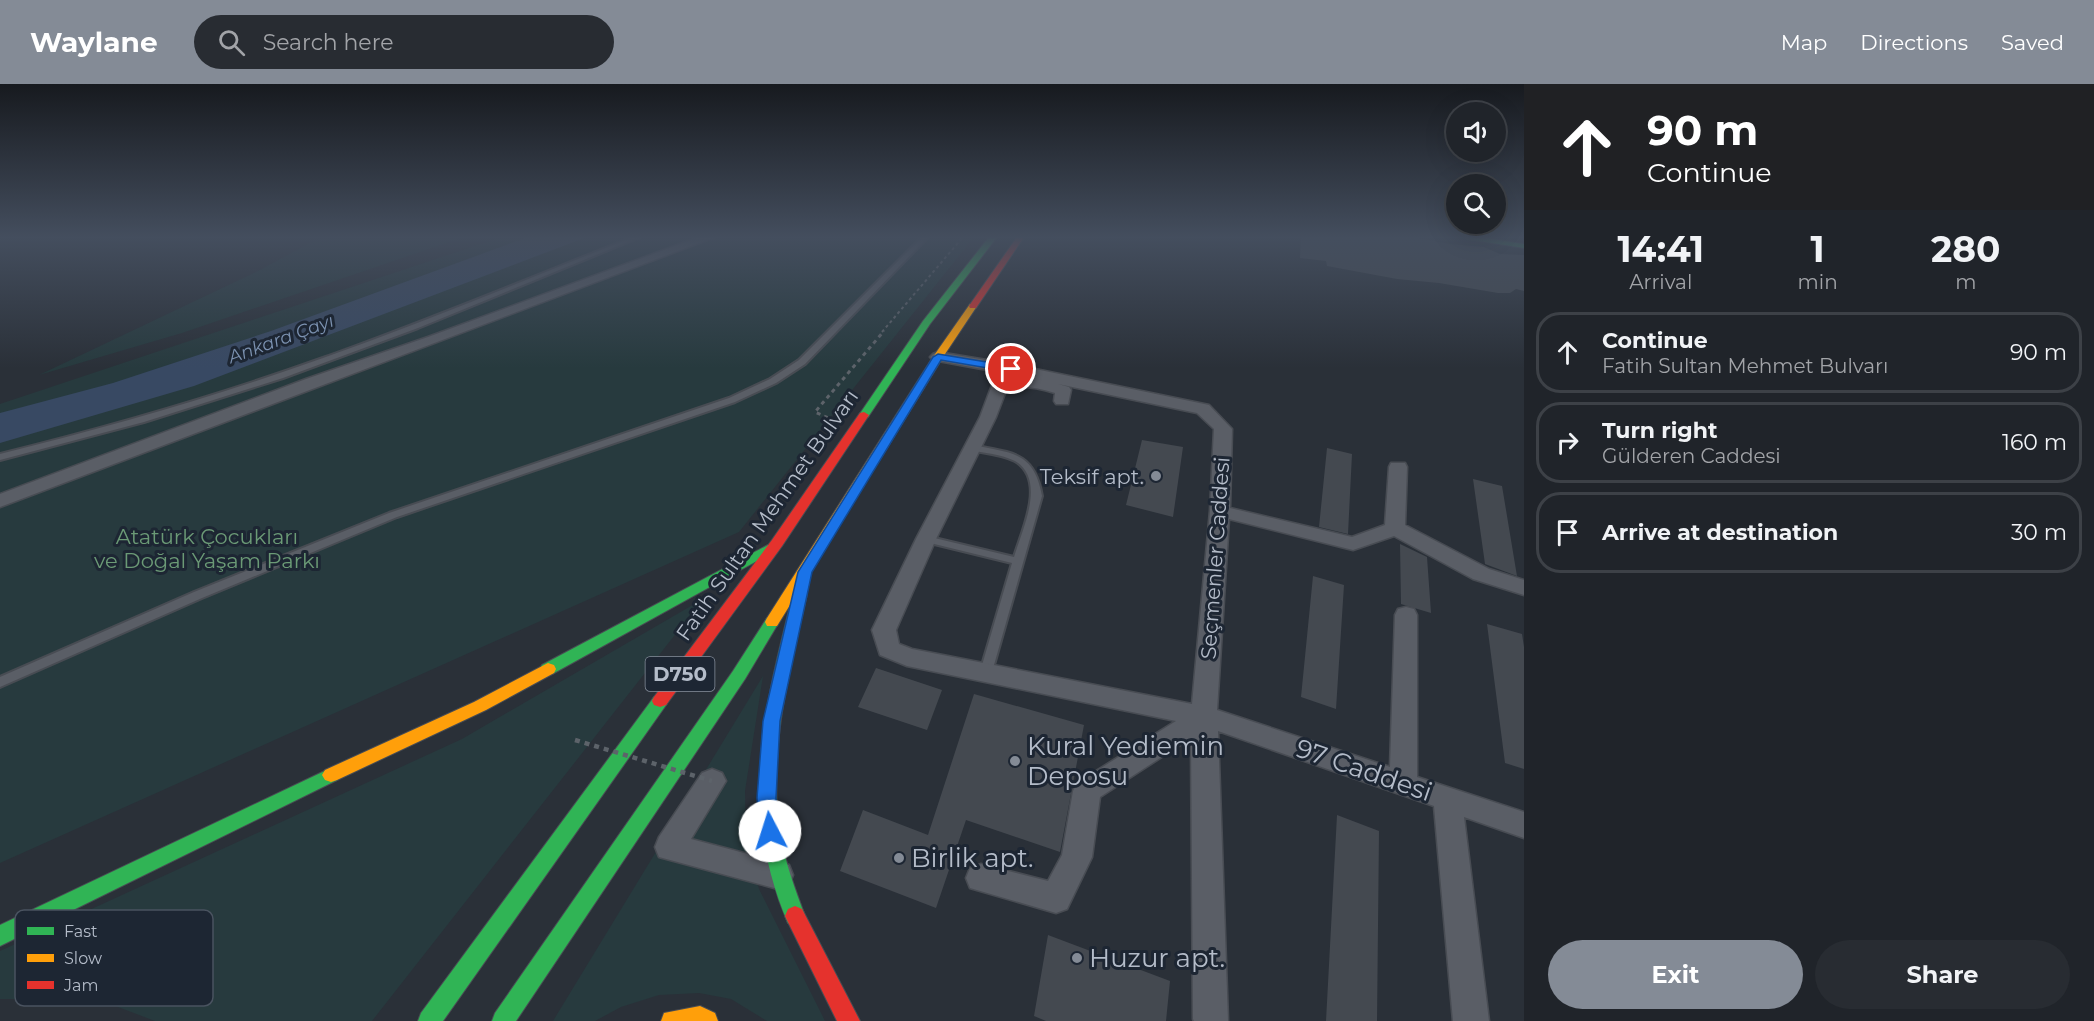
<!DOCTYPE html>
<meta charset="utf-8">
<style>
:root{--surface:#20242a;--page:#282c32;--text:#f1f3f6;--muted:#a2a4a8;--line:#3d4147;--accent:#848b96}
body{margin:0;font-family:Montserrat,sans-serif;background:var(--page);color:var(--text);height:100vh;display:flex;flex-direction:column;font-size:22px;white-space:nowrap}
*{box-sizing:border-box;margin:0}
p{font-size:20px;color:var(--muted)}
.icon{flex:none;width:33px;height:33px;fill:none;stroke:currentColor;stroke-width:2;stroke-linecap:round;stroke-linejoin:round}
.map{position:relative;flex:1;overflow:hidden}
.side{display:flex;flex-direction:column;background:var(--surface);width:570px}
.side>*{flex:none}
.banner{background:#202124;color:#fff;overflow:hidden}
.fabs{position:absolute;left:1446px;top:18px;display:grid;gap:12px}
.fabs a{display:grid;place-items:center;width:60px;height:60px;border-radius:50%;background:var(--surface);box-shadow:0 6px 24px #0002,0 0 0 2px var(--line);font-size:30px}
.pin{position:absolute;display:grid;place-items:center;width:51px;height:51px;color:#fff;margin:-26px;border:3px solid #fff;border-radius:50%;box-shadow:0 2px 6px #0007}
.me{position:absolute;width:66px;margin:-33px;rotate:355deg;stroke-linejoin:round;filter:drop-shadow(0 0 4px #0008)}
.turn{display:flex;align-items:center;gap:21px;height:126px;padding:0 24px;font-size:27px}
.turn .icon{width:78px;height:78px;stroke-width:2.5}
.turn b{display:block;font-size:42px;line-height:51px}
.eta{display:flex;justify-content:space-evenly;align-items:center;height:102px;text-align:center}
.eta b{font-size:36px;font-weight:700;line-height:42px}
.primary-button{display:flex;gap:12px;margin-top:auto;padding:12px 24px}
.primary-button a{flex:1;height:69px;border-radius:36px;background:var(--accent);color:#fff;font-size:24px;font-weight:700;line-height:69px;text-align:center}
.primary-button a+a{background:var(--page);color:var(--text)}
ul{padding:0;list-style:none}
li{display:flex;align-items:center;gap:18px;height:81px;margin:0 12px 9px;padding:0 12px;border:3px solid var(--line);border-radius:24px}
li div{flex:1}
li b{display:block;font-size:22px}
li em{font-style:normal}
header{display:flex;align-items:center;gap:36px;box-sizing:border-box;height:84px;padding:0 30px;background:var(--accent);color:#fff}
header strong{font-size:28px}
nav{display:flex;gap:33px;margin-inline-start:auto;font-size:21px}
.search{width:420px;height:54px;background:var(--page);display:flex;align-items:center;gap:15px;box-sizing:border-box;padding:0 21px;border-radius:33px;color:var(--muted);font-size:22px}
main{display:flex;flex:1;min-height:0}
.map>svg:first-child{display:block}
</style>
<header>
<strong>Waylane</strong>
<div class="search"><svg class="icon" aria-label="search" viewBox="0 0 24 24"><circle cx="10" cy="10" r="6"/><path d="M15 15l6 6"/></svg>Search here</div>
<nav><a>Map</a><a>Directions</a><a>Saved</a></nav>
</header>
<main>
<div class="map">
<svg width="1524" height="937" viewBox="0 0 1524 937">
<rect width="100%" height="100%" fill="#2a3038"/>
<path fill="#273a3e" d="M 321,153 L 464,153 L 182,249 L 39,291 L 258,187 Z
M 502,153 L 974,153 L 739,448 L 0,779 L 0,320 Z
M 703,515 L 372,937 L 155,937 L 97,915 L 0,915 L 0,867 L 462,655 Z
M 763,592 L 745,707 L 746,760 L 759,805 L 825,937 L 767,937 L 731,915 L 699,909 L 659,911 L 621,923 L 595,937 L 553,937 Z"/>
<path fill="#384963" d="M 528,153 L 587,153 L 194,302 L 0,359 L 0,329 L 113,299 L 271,247 Z"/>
<path fill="#444950" d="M 1301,153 L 1413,153 L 1450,160 L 1484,163 L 1500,170 L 1524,171 L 1524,207 L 1516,205 L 1510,209 L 1498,209 L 1439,199 L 1397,195 L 1327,182 L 1326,177 L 1300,174 Z
M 1142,356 L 1183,363 L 1173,433 L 1126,421 Z
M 1327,364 L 1352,370 L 1348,450 L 1319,443 Z
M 1473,395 L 1502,402 L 1517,492 L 1485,480 Z
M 1400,460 L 1427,473 L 1431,529 L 1401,520 Z
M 1313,492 L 1344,501 L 1336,625 L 1301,613 Z
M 1487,540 L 1522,550 L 1524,563 L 1524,685 L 1505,679 Z
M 876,584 L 942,606 L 927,646 L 858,623 Z
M 974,610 L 1084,641 L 1060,768 L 966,736 L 936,824 L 840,787 L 863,726 L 928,751 Z
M 1337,731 L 1379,747 L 1377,937 L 1326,937 Z
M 1048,851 L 1170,897 L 1166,937 L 1046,937 L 1034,932 Z"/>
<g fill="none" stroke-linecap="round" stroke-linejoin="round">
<defs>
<path id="lane" d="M 633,153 L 640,153 L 418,244 L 283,294 L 144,338 L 0,376 L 0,370 C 109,343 217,312 323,274 C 427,237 530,194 633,153 Z
M 922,153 L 928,153 L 805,280 L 776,299 L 735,318 L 397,433 L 202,514 L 0,603 L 0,593 L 194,508 L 389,429 L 729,314 L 770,295 L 799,276 Z
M 972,361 C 1011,369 1034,367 1042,412 L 992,588 L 990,591 L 986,593 L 982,591 L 980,588 L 1012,479 L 922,457 L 921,455 L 926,452 L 1014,473 C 1022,446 1047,396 1015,377 C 1001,370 984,369 969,366 L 969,362 Z"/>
<path id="street" d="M 699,153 L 715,153 L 0,423 L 0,410 L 306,295 L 428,253 Z
M 938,268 L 1011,280 L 1209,321 L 1232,345 L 1230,424 L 1352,453 L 1385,441 L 1389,383 L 1391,379 L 1405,379 L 1407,383 L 1405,441 L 1489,485 L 1524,496 L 1524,511 L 1473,495 L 1394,452 L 1353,466 L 1229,435 L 1217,626 L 1390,683 L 1395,531 L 1398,525 L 1406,523 L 1414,525 L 1417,531 L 1417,693 L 1524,728 L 1524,754 L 1464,733 L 1489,937 L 1453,937 L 1434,722 L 1218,647 L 1228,937 L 1194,937 L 1193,935 L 1191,654 L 1100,713 L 1092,773 L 1067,825 L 1056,829 L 970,804 L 966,794 L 970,784 L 981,780 L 1048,797 L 1062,771 L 1073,707 L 1077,699 L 1176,637 L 907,582 L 880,571 L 872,546 L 916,455 L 980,333 L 992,301 L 994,298 L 1016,293 L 1031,294 L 933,276 L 930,273 L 933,270 ZM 1058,300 L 1197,329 L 1214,345 L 1210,427 L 1192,620 L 912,565 L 899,560 L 896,546 L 936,455 L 996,333 L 1007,304 C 1023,301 1039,304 1055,309 L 1054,317 L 1056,320 L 1068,320 L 1071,306 L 1069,303 Z
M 712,685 L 722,689 L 726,697 L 691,755 L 789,781 L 793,791 L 789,801 L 778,805 L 659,773 L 655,763 L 659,753 L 702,689 Z"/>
<path id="fast" d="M 989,153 L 997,153 L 930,240 L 868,333 L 860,333 L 859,331 L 923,237 Z
M 1464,153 L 1479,153 L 1524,160 L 1524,164 L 1467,155 Z
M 768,461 L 773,462 L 775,465 L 773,468 L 554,589 L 548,591 L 542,589 L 540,585 L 542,581 Z
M 800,505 L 807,510 C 789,588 767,669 780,749 C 785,778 795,805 805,832 L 802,839 L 795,842 L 788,839 C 738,723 764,626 793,510 Z
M 772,533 L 777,534 L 779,538 L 745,595 L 516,937 L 492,937 L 495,929 L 733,587 L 767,534 Z
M 660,611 L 666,613 L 668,617 L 666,621 L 443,937 L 418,937 L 421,929 L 654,613 Z
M 331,684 L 337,686 L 340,691 L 337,696 L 0,862 L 0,841 Z"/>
<path id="slow" d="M 970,220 L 977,222 L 943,273 L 777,542 L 767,542 L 765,538 L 767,534 L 933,273 Z
M 548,579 L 554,581 L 556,585 L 554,589 L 486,626 L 337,696 L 331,698 L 325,696 L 322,691 L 325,686 L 474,618 Z
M 700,922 L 715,929 L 718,937 L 661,937 L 664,929 Z"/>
<path id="jam" d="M 1017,153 L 1024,153 L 976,224 L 970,224 L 969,222 Z
M 864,328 L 869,331 L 782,462 L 666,621 L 660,623 L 654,621 L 652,617 L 654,613 L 772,456 L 860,329 Z
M 795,822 L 802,825 L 860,937 L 837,937 L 785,832 L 788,825 Z"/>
</defs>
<use href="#lane" stroke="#484c53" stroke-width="4"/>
<use href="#street" stroke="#484c53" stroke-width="3"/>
<use href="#fast" stroke="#484c53" stroke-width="2"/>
<use href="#slow" stroke="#484c53" stroke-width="2"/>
<use href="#jam" stroke="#484c53" stroke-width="2"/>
<path stroke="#5d636a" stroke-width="2" stroke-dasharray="3 3" stroke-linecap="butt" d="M 882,248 L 963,153"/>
<path stroke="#5d636a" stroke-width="3" stroke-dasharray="4 4" stroke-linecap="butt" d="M 835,337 L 815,328 L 884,247"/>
<use href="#lane" fill="#5a5e66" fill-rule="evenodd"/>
<use href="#street" fill="#5a5e66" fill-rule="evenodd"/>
<use href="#fast" fill="#30b455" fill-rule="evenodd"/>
<use href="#slow" fill="#ff9f0a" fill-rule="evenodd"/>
<use href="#jam" fill="#e5322d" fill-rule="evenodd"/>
<path stroke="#5d636a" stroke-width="4.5" stroke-dasharray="5 5" stroke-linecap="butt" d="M 575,656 L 712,697"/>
</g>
<linearGradient id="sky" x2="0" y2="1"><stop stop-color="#171a1f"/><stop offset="0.54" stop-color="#444e5e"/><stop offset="1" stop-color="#444e5e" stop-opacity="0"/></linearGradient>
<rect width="1524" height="284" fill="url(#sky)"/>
<path fill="#1a73e8" stroke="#114b97" stroke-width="1.5" d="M 938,270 L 1011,282 L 1016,285 L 1011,288 L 941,276 L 812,488 L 780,637 L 776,714 L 779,747 L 776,753 L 770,755 L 763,753 L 760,747 L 757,714 L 763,637 L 798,488 L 933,273 Z"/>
<g fill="#848b96" stroke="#1d2633" stroke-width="2">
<circle cx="1156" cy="392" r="6"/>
<circle cx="1015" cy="677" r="6"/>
<circle cx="899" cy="774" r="6"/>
<circle cx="1077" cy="874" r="6"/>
</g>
<g text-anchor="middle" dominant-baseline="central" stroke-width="6" stroke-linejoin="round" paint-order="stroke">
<g font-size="18" font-style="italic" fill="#7c92b1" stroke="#1d2633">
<text transform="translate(281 255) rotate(-20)">Ankara Çayı</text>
</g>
<rect fill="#1d2633" stroke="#878f9c" stroke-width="1.5" x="645.5" y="573" width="69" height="34" rx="4.5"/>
<g font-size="20" font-weight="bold" fill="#b4bcc9">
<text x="680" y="590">D750</text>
</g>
<g font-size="21" fill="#b4bcc9" stroke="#1d2633" text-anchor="end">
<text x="1144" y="392">Teksif apt.</text>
</g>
<g font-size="21" fill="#b4bcc9" stroke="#1d2633">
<text transform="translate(767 431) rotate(-55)">Fatih Sultan Mehmet Bulvarı</text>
<text transform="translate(1215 474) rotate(-86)">Seçmenler Caddesi</text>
</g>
<g font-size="21" fill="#6b9a76" stroke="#1d2633">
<text x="207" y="452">Atatürk Çocukları<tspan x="207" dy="24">ve Doğal Yaşam Parkı</tspan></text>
</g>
<g font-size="26" fill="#b4bcc9" stroke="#1d2633" text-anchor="start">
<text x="1027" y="662">Kural Yediemin<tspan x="1027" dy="30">Deposu</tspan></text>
<text x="911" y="774">Birlik apt.</text>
<text x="1089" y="874">Huzur apt.</text>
</g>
<g font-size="26" fill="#b4bcc9" stroke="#1d2633">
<text transform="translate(1364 686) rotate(19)">97 Caddesi</text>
</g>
</g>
<rect x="15" y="826" width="198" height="96" rx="9" fill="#1d2633" stroke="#4a5360" stroke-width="1.5"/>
<rect x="27" y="843" width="27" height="8" fill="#30b455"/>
<rect x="27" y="870" width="27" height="8" fill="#ff9f0a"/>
<rect x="27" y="897" width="27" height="8" fill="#e5322d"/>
<g font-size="16" fill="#b4bcc9">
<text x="64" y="853">Fast</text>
<text x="64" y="880">Slow</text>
<text x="64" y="907">Jam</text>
</g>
</svg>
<div class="fabs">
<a><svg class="icon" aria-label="sound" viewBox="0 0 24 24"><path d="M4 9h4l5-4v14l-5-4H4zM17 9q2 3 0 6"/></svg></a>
<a><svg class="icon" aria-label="search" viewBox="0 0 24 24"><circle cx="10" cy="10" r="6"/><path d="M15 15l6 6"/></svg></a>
</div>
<div class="pin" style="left:1011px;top:285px;background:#d93025"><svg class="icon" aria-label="arrive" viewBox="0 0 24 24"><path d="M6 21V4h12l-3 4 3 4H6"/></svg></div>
<svg class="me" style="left:770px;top:747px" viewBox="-20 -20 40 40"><circle r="19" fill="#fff"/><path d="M0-13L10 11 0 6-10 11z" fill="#1a73e8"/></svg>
</div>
<section class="side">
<div class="banner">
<div class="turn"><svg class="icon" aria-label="ahead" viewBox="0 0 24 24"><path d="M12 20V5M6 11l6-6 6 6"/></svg><div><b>90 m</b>Continue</div></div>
</div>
<div class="eta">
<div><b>14:41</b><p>Arrival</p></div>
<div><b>1</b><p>min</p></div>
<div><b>280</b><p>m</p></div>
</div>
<ul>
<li><svg class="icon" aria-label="ahead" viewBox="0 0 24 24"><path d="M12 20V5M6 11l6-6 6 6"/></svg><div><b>Continue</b><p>Fatih Sultan Mehmet Bulvarı</p></div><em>90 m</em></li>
<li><svg class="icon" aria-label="right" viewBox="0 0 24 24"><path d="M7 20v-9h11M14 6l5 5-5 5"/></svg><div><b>Turn right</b><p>Gülderen Caddesi</p></div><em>160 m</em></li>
<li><svg class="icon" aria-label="arrive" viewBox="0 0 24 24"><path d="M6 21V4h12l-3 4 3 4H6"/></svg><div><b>Arrive at destination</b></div><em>30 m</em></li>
</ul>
<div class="primary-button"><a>Exit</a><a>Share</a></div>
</section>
</main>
